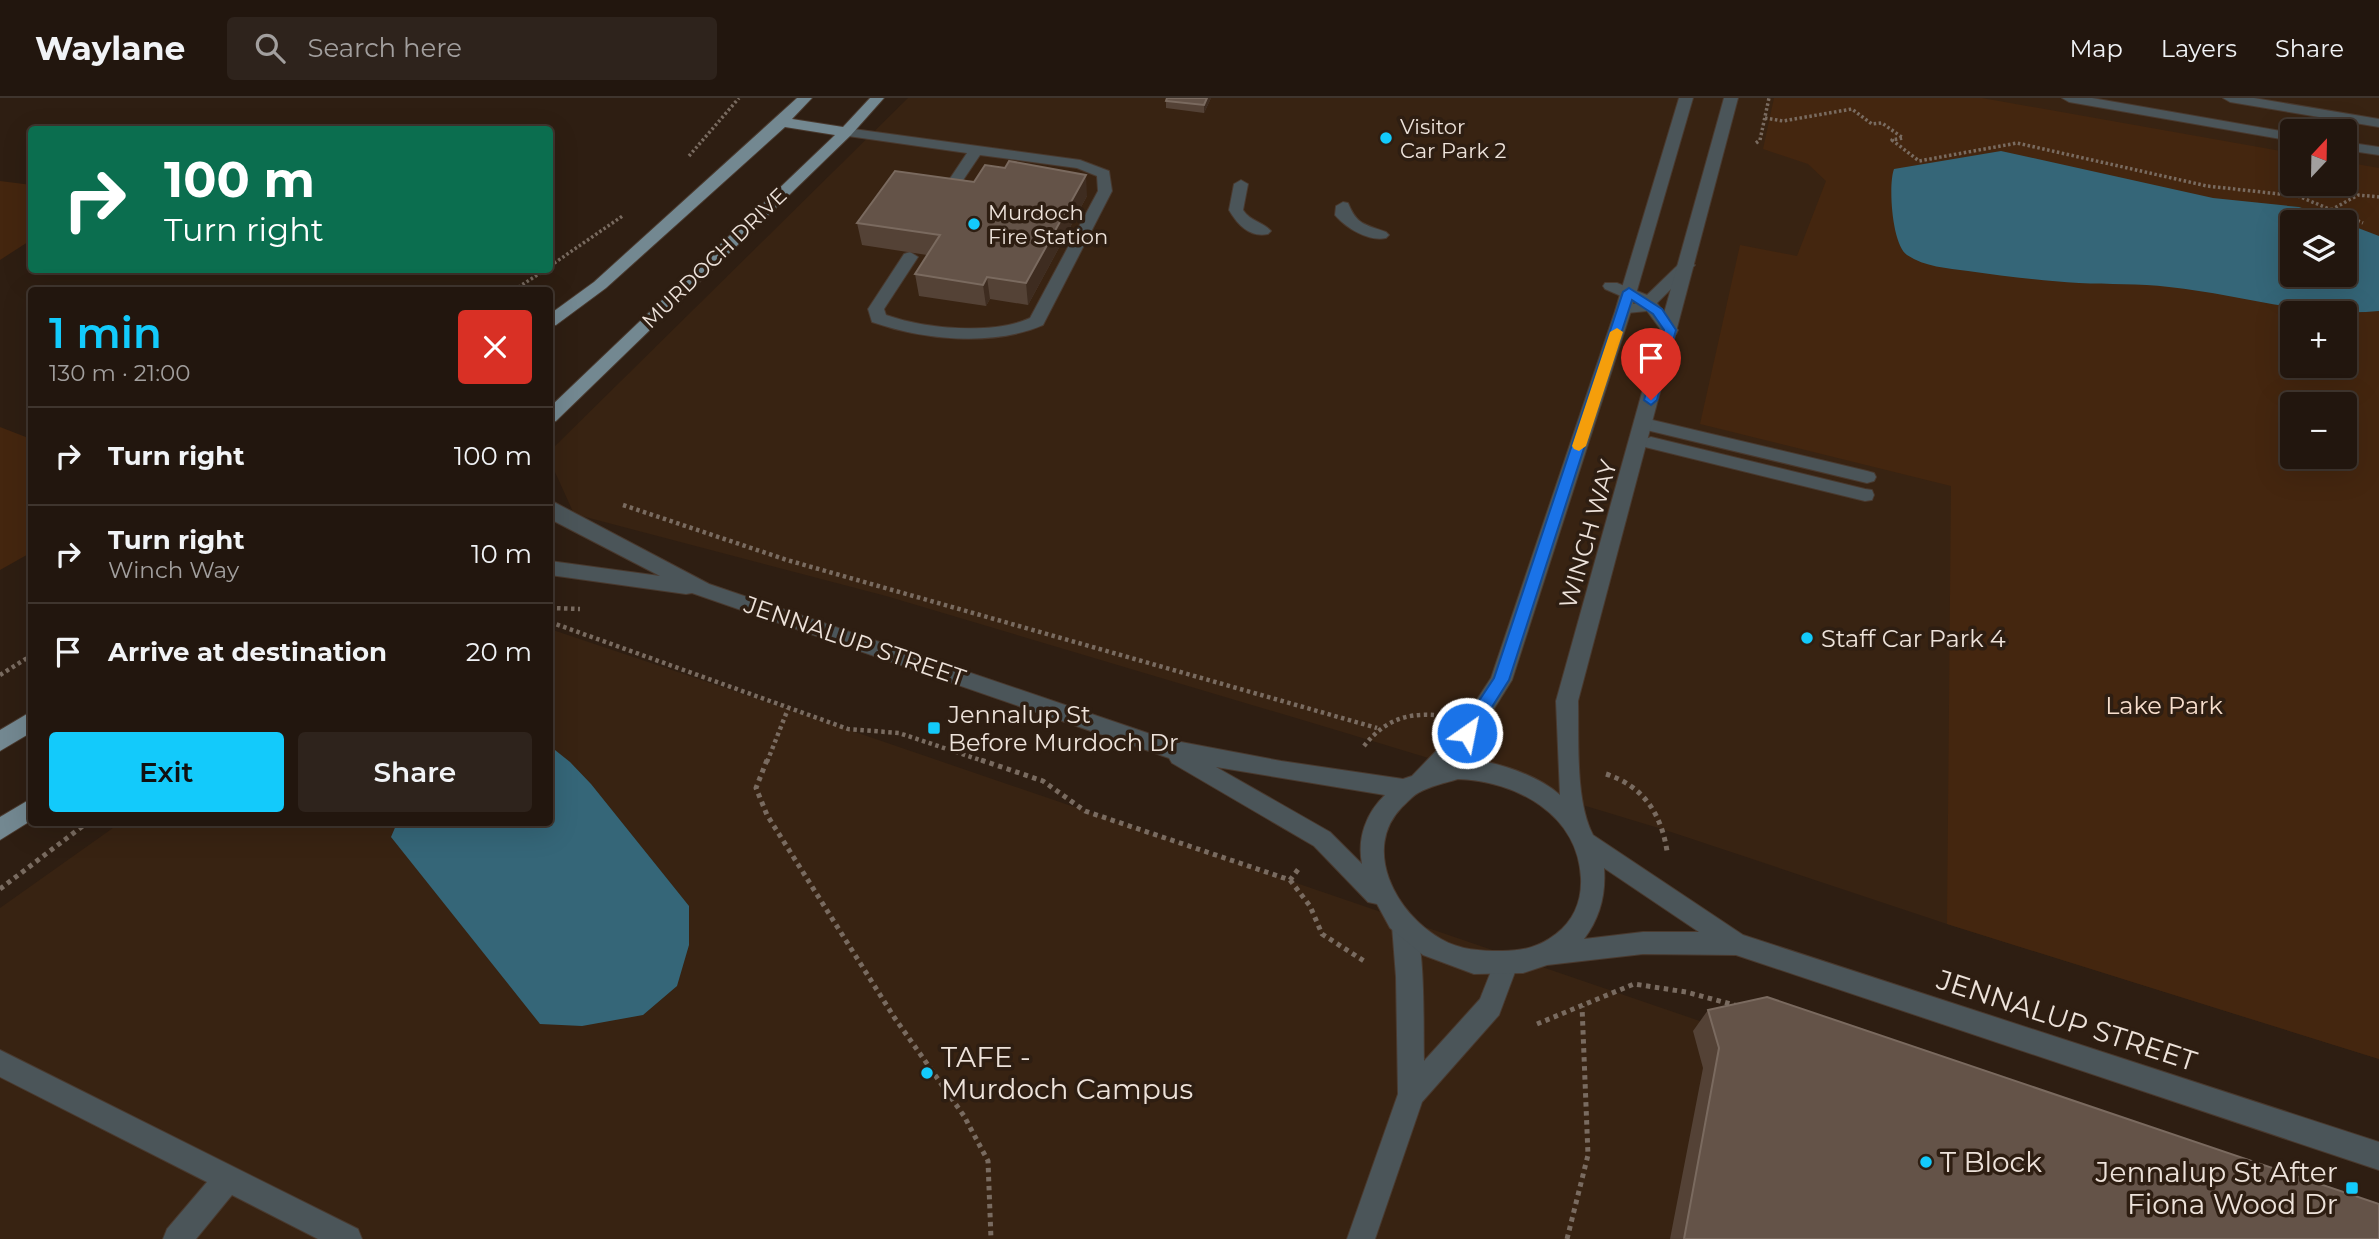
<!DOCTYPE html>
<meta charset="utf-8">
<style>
:root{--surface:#22160e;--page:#2e231c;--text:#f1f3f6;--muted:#a29f9e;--line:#3f352e;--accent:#13cafb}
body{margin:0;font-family:Montserrat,sans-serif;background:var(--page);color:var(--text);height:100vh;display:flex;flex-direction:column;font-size:26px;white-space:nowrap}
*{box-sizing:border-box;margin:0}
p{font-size:23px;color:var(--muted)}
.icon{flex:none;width:38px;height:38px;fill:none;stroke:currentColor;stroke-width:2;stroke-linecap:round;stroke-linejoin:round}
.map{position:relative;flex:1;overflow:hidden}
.sheet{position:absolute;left:28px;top:189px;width:525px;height:539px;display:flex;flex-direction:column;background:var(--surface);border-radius:7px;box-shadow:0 7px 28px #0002,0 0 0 2px var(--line)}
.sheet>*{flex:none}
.hud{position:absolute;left:28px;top:28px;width:525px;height:147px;border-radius:7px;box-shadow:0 7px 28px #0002,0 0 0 2px var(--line);background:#0b6e4f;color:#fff;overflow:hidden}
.needle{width:46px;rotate:22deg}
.buttons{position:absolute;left:2280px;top:21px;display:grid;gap:14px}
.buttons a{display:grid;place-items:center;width:77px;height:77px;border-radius:7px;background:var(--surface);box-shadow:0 7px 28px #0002,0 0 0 2px var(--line);font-size:35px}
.pin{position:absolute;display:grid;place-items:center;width:60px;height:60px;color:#fff;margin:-72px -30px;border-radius:50% 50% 50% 0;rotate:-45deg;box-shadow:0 0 7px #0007}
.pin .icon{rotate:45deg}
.me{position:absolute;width:77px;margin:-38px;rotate:33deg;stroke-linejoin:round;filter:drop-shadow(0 0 5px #0008)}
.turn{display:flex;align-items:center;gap:24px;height:147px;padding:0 21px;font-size:32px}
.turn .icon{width:91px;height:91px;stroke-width:2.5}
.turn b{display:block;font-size:49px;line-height:60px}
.round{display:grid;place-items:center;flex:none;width:74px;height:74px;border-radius:7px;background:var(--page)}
.summary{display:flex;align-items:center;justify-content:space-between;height:119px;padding:0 21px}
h1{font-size:42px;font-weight:600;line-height:52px;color:var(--accent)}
.cta{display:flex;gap:14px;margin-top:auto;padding:14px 21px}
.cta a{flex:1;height:80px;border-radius:7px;background:var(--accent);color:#111;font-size:28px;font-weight:600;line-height:80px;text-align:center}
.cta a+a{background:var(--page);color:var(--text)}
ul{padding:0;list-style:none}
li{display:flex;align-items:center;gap:21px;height:98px;padding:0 21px;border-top:2px solid var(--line)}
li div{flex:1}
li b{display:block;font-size:26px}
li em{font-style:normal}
header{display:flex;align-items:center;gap:42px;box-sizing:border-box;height:98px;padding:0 35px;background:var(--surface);border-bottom:2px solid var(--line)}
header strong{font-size:33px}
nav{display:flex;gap:38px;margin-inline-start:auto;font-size:24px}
.search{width:490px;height:63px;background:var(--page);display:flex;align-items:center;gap:18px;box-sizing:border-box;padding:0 24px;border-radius:7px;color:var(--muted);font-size:26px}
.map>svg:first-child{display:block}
</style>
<header>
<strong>Waylane</strong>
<div class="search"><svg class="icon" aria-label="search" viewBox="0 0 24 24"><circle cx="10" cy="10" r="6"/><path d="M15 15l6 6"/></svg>Search here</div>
<nav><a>Map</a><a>Layers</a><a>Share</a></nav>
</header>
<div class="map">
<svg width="2379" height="1141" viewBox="0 0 2379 1141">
<rect width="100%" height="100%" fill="#2e1e12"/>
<path fill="#382312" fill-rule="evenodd" d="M 908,0 L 2379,0 L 2379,961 L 1947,826 L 1665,732 L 1346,635 L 886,498 L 574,416 L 550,363 L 550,353 ZM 2292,33 L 2345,33 L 2345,86 L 2292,86 ZM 2292,124 L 2345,124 L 2345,177 L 2292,177 ZM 2292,215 L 2345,215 L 2345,268 L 2292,268 ZM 2292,306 L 2345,306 L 2345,359 L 2292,359 Z
M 550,531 L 788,611 L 2337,1141 L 0,1141 L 0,810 L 120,725 L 550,724 Z"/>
<path fill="#44260f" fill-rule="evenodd" d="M 1774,0 L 1982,0 L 2292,55 L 2292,86 L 2345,86 L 2345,64 L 2379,70 L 2379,961 L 1947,826 L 1951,388 L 1700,326 L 1740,147 L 1797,158 L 1826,83 L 1808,66 L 1763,51 ZM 2292,124 L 2345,124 L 2345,177 L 2292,177 ZM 2292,215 L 2345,215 L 2345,268 L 2292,268 ZM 2292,306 L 2345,306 L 2345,359 L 2292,359 Z
M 0,83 L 32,87 L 31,142 L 0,162 Z
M 0,329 L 31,341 L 32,454 L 0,472 Z"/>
<path fill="#356678" d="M 2001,53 L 2213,100 L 2299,109 L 2343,124 L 2292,124 L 2292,177 L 2345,177 L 2345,125 L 2379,138 L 2379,213 C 2308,220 2239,196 2169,189 C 2139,185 2109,187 2079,185 C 2042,183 2004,178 1968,173 C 1947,170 1925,169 1907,157 C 1892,147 1888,87 1894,71 Z
M 550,648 L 570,664 L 591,686 L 689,808 L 689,847 L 677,888 L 643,917 L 582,928 L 540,926 L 391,739 L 397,725 L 550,724 Z"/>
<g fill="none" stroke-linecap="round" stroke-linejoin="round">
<defs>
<path id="service" d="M 846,30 L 1080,62 L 1109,73 L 1112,93 L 1043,227 C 993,249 923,242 872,224 L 868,211 L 904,156 L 910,154 L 918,159 L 884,211 L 886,217 C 925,231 993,237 1030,220 L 1098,93 L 1097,78 L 1077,70 L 980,57 L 951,100 L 946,101 L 939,97 L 967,55 L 841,37 L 841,31 Z
M 1241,82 L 1248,86 L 1243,112 C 1251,124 1262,123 1271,133 L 1268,136 C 1250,140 1237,126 1229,112 L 1234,86 Z
M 1343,104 L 1348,105 C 1357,127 1364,126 1386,134 L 1389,137 L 1386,140 C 1369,144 1346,130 1335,117 L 1336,108 Z
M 1687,162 L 1695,167 L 1657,205 L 1678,232 L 1676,236 L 1664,236 L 1647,213 L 1617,216 L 1615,213 L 1617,210 L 1637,205 L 1605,191 L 1603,188 L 1605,185 L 1617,185 L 1647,197 L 1681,164 Z
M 1644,320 L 1867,373 L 1874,375 L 1876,379 L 1874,383 L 1867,385 L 1638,330 L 1635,326 L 1638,322 Z
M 1651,339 L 1865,391 L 1872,392 L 1874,397 L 1872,402 L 1865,403 L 1645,349 L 1642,345 L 1645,341 Z
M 1404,817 L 1413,820 C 1426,850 1423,928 1424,963 L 1480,901 L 1497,858 L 1506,855 L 1515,858 L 1518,866 L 1499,917 L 1422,1004 L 1375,1141 L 1347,1141 L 1398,996 L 1396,879 L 1392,828 L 1395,820 Z
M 0,952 L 358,1131 L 362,1141 L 318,1141 L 232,1097 L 196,1141 L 163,1141 L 167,1131 L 207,1084 L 0,979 Z"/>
<path id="tertiary" d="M 1679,0 L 1693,0 L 1631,213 L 1512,582 L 1475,641 L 1452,665 C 1481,655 1538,677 1560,697 L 1556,603 L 1724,0 L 1738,0 L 1578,603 C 1579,642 1575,703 1593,737 L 1743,837 L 2379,1044 L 2379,1072 L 1736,857 L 1643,856 L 1547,867 L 1523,875 L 1474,876 L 1423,857 L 1390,830 L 1377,806 L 1368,804 L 1314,748 L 1172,665 L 1169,660 L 692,495 L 686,496 L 550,477 L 550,463 L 660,478 L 552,422 L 550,419 L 550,402 L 709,486 L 1165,641 L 1281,663 L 1403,681 L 1412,678 L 1459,629 L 1491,580 L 1615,213 ZM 1216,669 L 1385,697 C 1366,715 1357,740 1362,766 L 1330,734 ZM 1458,681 C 1516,683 1578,716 1581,780 C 1582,802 1574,822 1556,836 C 1539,849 1523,853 1502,853 C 1481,853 1460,852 1441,841 C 1396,816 1361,751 1402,709 C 1407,705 1412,698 1418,695 C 1430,688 1445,685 1458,681 ZM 1604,770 L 1699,834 L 1643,834 L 1584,841 C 1600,820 1606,796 1604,770 Z
M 2062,0 L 2092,0 L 2292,35 L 2292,43 L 2069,4 Z
M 2223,0 L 2254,0 L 2379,21 L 2379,29 L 2230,4 Z
M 2345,44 L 2379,49 L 2379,57 L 2345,52 Z"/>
<path id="primary" d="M 797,0 L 812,0 L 792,21 L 843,29 L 870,0 L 884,0 L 851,37 L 556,323 L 550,325 L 550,309 L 835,37 L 785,29 L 606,190 L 556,227 L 550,228 L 550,216 L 594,184 Z
M 32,613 L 32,634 L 0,653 L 0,632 Z
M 32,700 L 32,722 L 0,742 L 0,719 Z"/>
</defs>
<use href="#service" stroke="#49392e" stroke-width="2"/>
<use href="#tertiary" stroke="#49392e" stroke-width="2"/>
<use href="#primary" stroke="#49392e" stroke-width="2"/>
<path stroke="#796b60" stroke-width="3.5" stroke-dasharray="2.5 2.5" stroke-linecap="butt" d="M 1765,20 L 1783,23 L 1852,11 L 1872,26 L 1882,25 L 1903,40 L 1892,42 L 1919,63 L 2017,45 L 2207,88 L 2298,98 L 2363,125
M 1756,45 L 1760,42 L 1769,0
M 689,58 L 739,0
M 2331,112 L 2358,97 L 2379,99
M 550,168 L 624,117
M 514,192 L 545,172"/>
<path stroke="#796b60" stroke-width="4.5" stroke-dasharray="3.5 3.5" stroke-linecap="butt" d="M 623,407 L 787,462 L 1377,630
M 550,510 L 580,511
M 550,524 L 848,631 L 899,635 L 986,664
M 0,577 L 32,557
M 1364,648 C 1383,624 1404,615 1434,617
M 767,664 L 788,611"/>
<path stroke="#796b60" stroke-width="5" stroke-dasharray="4.5 4.5" stroke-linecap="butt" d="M 767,662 L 756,690 L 767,717 L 894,919 L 964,1018 L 988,1063 L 991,1141
M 981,662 L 1043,683 L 1085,713 L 1290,782 L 1300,769
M 1606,676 C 1643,688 1661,715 1667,753
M 1290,782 L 1310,808 L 1322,836 L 1364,863
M 0,791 L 88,724
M 1537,926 L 1634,886 L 1686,894 L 1738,908
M 1567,1141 L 1588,1057 L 1582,908"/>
<use href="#service" fill="#4b5559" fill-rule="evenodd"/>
<use href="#tertiary" fill="#4b5559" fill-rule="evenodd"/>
<use href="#primary" fill="#738891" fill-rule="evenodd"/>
</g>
<path fill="#544236" d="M 1211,0 L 1204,15 L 1166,10 L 1166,3 Z
M 1087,98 L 1028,207 L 990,201 L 986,208 L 919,198 L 915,176 L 927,157 L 862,147 L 857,125 Z
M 1708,912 L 2379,1141 L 1670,1141 L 1703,970 L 1693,933 Z"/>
<path fill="#3e2c20" d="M 1207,0 L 1211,0 L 1204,15 L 1204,7 Z
M 1086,77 L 1087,98 L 1028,207 L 1026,185 Z
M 987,179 L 990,201 L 986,208 L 983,187 Z"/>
<path fill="#645348" stroke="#7a6a5f" stroke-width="2" d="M 1167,0 L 1207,0 L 1204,7 L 1166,3 Z
M 1009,63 L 1086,77 L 1026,185 L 987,179 L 983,187 L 915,176 L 940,137 L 857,125 L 895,73 L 974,84 L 985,67 L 1005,70 Z
M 1767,899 L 2379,1106 L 2379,1141 L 1684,1141 L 1719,950 L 1708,912 Z"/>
<path fill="#1a73e8" stroke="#114b97" stroke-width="2" d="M 1629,190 L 1662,211 L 1676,232 L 1657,302 L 1651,307 L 1644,302 L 1664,232 L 1653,216 L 1632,202 L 1509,582 L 1473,639 L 1461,639 L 1459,635 L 1461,630 L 1494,580 L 1623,194 Z"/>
<path fill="#f59e0b" d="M 1617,230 L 1623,234 L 1586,348 L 1579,353 L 1574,351 L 1572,348 L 1610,234 Z"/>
<g fill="#13cafb" stroke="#2e1e12" stroke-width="2.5">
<circle cx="1386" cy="40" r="7"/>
<circle cx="974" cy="126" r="7"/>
<circle cx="1807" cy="540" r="7"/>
<rect x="927" y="623" width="14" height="14" rx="3.5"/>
<circle cx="927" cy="975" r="7"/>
<circle cx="1926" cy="1064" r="7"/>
<rect x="2345" y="1083" width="14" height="14" rx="3.5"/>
</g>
<g text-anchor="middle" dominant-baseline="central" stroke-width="7" stroke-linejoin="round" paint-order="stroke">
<g font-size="21" fill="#ede2da" stroke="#2e1e12" text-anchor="start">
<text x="1400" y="28">Visitor<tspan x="1400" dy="24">Car Park 2</tspan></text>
<text x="988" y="114">Murdoch<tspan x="988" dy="24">Fire Station</tspan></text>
</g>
<g font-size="21" fill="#ede2da" stroke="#2e1e12">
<text transform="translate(714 160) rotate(-44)">MURDOCH DRIVE</text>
</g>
<g font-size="24" fill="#ede2da" stroke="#2e1e12">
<text transform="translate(1588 436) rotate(-74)">WINCH WAY</text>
<text transform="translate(855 543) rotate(19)">JENNALUP STREET</text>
</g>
<g font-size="24" fill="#ede2da" stroke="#2e1e12" text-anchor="start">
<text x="1821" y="540">Staff Car Park 4</text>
<text x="948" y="616">Jennalup St<tspan x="948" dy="28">Before Murdoch Dr</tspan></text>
</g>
<g font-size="24" fill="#f8dfce" stroke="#2e1e12">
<text x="2164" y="607">Lake Park</text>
</g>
<g font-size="28" fill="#ede2da" stroke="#2e1e12">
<text transform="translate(2067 922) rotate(18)">JENNALUP STREET</text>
</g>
<g font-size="28" fill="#ede2da" stroke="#2e1e12" text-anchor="start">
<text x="941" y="959">TAFE -<tspan x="941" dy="32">Murdoch Campus</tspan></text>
<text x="1940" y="1064">T Block</text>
<text x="2338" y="1074" text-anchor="end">Jennalup St After<tspan x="2338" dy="32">Fiona Wood Dr</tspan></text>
</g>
</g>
</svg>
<div class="buttons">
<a><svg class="needle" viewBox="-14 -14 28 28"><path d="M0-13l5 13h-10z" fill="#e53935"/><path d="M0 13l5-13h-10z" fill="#a29f9e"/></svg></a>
<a><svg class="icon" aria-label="layers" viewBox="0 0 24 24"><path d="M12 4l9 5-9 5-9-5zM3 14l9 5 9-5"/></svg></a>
<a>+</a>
<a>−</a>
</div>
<div class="pin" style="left:1651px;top:302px;background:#d93025"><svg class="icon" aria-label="arrive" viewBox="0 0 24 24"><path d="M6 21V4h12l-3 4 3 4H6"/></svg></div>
<svg class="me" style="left:1467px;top:635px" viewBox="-20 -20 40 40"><circle r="17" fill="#1a73e8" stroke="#fff" stroke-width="3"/><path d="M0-11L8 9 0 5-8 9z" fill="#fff"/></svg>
<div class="hud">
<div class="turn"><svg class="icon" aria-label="right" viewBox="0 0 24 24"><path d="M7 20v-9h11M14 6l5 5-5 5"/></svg><div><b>100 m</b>Turn right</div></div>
</div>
<section class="sheet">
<div class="summary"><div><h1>1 min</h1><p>130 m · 21:00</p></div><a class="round" style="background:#d93025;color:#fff"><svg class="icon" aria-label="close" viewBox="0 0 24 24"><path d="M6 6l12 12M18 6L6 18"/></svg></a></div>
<ul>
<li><svg class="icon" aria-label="right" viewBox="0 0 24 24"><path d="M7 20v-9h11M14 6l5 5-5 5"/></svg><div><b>Turn right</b></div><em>100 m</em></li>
<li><svg class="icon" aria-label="right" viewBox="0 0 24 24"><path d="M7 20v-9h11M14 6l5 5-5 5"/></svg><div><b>Turn right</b><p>Winch Way</p></div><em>10 m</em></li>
<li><svg class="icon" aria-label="arrive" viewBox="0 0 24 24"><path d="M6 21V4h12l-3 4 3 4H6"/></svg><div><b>Arrive at destination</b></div><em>20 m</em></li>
</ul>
<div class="cta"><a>Exit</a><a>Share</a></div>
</section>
</div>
